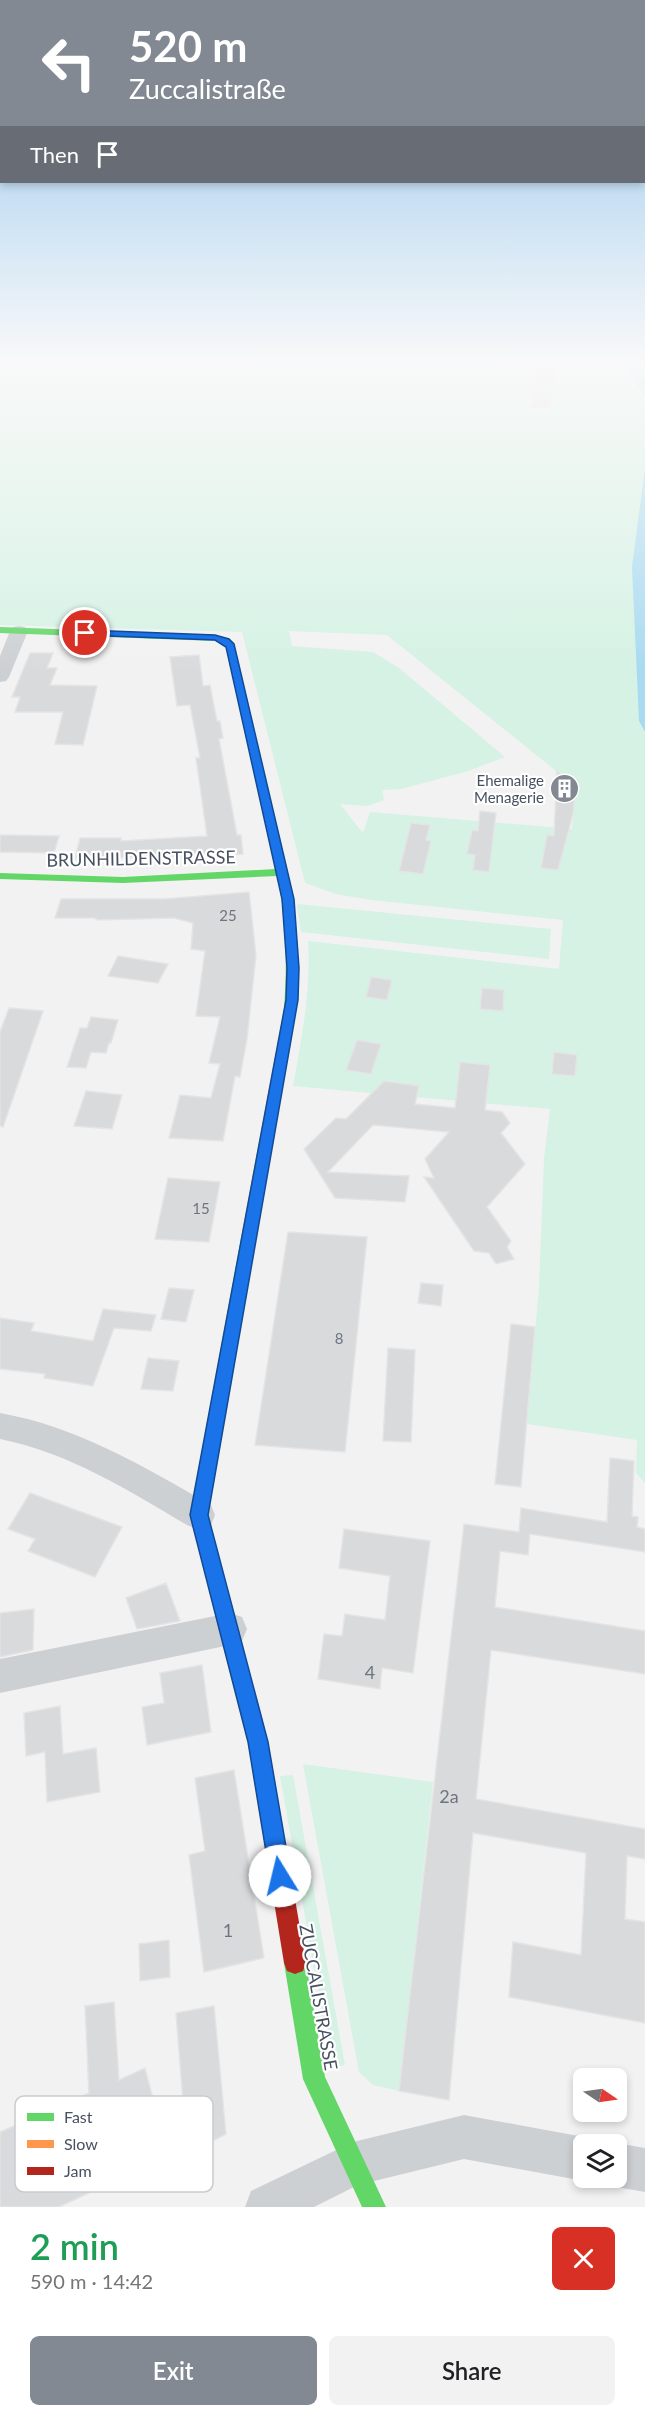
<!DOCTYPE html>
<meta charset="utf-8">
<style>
:root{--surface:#fff;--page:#f2f2f2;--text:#202124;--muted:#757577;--accent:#838993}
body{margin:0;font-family:Lato,sans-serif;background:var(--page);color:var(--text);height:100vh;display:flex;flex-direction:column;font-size:22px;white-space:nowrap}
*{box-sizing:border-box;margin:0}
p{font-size:20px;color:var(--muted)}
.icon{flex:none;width:33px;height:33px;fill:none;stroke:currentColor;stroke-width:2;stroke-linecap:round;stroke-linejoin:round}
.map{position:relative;height:2207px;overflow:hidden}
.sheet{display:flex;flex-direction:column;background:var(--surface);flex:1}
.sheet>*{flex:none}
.hud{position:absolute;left:0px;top:0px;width:645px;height:183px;box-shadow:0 3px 9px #0003;background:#838993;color:#fff;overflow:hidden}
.needle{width:39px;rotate:103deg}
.tools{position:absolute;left:573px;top:2068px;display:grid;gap:12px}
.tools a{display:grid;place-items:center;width:54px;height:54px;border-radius:9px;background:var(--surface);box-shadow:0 3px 9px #0003;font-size:30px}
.pin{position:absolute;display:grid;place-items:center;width:51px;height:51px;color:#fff;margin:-26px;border:3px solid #fff;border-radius:50%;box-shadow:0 2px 6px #0007}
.me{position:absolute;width:66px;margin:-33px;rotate:351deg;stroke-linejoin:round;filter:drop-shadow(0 0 4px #0008)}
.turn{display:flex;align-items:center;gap:21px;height:126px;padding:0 30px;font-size:27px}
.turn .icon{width:78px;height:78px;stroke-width:2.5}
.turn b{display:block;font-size:42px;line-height:51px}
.then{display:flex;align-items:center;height:57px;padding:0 30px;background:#0003;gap:12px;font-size:22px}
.round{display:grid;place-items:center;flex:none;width:63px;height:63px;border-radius:9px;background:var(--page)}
.summary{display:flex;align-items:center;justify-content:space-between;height:102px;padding:0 30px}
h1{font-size:36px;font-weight:600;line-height:45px;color:#1e9e55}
.button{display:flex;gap:12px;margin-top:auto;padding:12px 30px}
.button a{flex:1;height:69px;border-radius:9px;background:var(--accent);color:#fff;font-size:24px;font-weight:600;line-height:69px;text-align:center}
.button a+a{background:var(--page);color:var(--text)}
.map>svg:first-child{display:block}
</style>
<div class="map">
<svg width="645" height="2207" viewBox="0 0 645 2207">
<rect width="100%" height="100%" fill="#f2f2f2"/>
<path fill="#d5f2e4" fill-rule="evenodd" d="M 0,364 L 645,364 L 645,1483 L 636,1473 L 637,1440 L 527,1424 L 539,1287 L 544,1159 L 550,1109 L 293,1086 C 302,1037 311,991 308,941 L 559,969 L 563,920 L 371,900 L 336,894 L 305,883 L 242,632 L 0,625 ZM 289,631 L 387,635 L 576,787 L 572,829 L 370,812 L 363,833 L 340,804 L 368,806 L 384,800 L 382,790 L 401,789 L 468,771 L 505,757 L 399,668 L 373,652 L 292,646 Z
M 297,904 L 551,929 L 549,959 L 301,932 Z
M 303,1764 L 433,1782 L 399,2091 L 373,2085 L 359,2072 Z
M 293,1775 L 345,2065 L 332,2068 L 280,1776 Z"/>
<path fill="#a8daf1" d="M 623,364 L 645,364 L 645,397 Z
M 645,468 L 645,732 L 639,721 L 632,567 Z"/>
<path fill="#d9dadc" stroke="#e4e4e5" stroke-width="1.5" d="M 540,364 L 557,364 L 551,409 L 530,408 Z
M 30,653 L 53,653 L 47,668 L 57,668 L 50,685 L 97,686 L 83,745 L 55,744 L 63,712 L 15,712 L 20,697 L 12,697 Z
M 199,655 L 203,686 L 210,685 L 217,721 L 220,721 L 223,738 L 219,739 L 237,835 L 241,835 L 243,854 L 75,859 L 80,838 L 121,838 L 121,841 L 207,836 L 196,758 L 200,758 L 190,705 L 177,706 L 170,657 Z
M 557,771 L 576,787 L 573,814 L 558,870 L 541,868 L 547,835 L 554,836 Z
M 480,811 L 496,813 L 489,872 L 473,870 L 475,855 L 467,854 L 472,830 L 478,831 Z
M 411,823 L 430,825 L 426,840 L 431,841 L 423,874 L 399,871 Z
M 0,835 L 59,836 L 54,853 L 0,852 Z
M 249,892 L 256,955 L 247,1039 L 240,1077 L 235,1076 L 223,1141 L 169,1138 L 180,1095 L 211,1098 L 220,1064 L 209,1063 L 220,1017 L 196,1016 L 205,951 L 191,949 L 193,923 L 174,918 L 96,920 L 96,918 L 55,918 L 61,899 L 164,899 Z
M 118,956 L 168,964 L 158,983 L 108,976 Z
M 371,977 L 392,980 L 387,1000 L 366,997 Z
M 482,988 L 504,990 L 503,1011 L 480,1009 Z
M 9,1008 L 43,1011 L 3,1127 L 0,1126 L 0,1032 Z
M 91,1017 L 118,1020 L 111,1043 L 109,1043 L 106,1053 L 91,1052 L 86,1068 L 67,1067 L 80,1028 L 87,1028 Z
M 357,1040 L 381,1044 L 371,1074 L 346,1070 Z
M 554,1052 L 577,1055 L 575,1076 L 552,1074 Z
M 460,1062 L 490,1065 L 485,1110 L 502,1112 L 510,1123 L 501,1133 L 525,1164 L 487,1207 L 511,1241 L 507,1247 L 514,1259 L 496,1264 L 489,1253 L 474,1251 L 424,1177 L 434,1178 L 425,1159 L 449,1132 L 373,1125 L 328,1172 L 409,1176 L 405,1202 L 335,1198 L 304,1149 L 336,1118 L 346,1119 L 384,1081 L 419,1086 L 415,1104 L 455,1108 Z
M 86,1091 L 122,1095 L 112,1129 L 74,1126 Z
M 168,1178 L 220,1182 L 209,1242 L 155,1239 Z
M 288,1232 L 367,1237 L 345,1452 L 255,1445 Z
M 421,1283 L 443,1285 L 441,1306 L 418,1303 Z
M 169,1288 L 194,1290 L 186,1322 L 161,1319 Z
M 103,1309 L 156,1315 L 151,1331 L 114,1328 L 93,1386 L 44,1378 L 45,1374 L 0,1369 L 0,1318 L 34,1323 L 31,1331 L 93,1341 Z
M 511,1324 L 535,1327 L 521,1487 L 495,1484 Z
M 388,1348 L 415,1350 L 411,1442 L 383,1441 Z
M 148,1358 L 179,1361 L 173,1391 L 141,1389 Z
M 610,1458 L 634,1461 L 632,1516 L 638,1517 L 637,1527 L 645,1529 L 645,1552 L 530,1534 L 528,1555 L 500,1551 L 495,1607 L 645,1631 L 645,1674 L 491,1650 L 476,1799 L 645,1829 L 645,1859 L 627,1856 L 625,1919 L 645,1922 L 645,2023 L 509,1997 L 513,1942 L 581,1955 L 586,1853 L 473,1833 L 449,2100 L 399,2091 L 464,1524 L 519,1532 L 521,1508 L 607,1522 Z
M 30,1493 L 122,1527 L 95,1577 L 28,1551 L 35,1539 L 8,1529 Z
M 344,1529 L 430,1541 L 413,1673 L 382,1668 L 380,1689 L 318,1679 L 324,1634 L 342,1636 L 345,1614 L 385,1620 L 390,1576 L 339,1568 Z
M 166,1583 L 180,1621 L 137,1629 L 126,1598 Z
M 34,1609 L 33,1650 L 0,1657 L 0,1613 Z
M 202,1665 L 211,1732 L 147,1745 L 142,1707 L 164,1703 L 160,1673 Z
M 60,1706 L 63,1754 L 96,1748 L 100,1792 L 47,1802 L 45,1752 L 26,1756 L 24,1713 Z
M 234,1770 L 264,1958 L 204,1972 L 189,1855 L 205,1851 L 195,1778 Z
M 169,1940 L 170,1977 L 140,1981 L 139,1944 Z
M 114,2002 L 119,2080 L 145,2068 L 168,2156 L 59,2207 L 0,2207 L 0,2132 L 89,2093 L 85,2006 Z
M 214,2006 L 226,2134 L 187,2154 L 176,2013 Z"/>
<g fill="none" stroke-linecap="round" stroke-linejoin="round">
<path fill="#cdd0d3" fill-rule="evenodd" d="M 19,626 L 25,627 L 28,631 L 9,677 L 6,681 L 0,682 L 0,656 L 10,631 L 13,627 Z
M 0,1413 C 78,1427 143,1466 211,1505 L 215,1515 L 211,1525 L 199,1530 L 187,1525 C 127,1490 70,1453 0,1439 Z
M 230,1613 L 242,1617 L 247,1629 L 242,1641 L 230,1645 L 0,1693 L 0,1659 Z
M 464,2115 L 584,2137 L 600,2143 L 584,2145 L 584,2178 L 591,2178 L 584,2181 L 464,2159 L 358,2185 L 314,2207 L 245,2207 L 251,2191 L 353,2142 Z
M 616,2143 L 645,2148 L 645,2192 L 616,2187 L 600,2181 L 599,2178 L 616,2178 L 616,2145 L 611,2145 Z"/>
<path fill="#63d668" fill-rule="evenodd" d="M 0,627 L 215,635 L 229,639 L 234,644 L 294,899 L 299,968 L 294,1012 L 286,1012 L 284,1009 C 287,964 287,920 277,876 L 123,883 L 0,879 L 0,873 L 123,877 L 276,869 L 227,647 L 223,643 L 215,641 L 0,633 Z
M 248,1232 L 253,1234 L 255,1238 L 208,1515 L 233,1613 L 230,1619 L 224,1622 L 218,1619 L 215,1613 L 190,1515 L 241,1238 L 243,1234 Z
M 295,1952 L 303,1955 L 306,1963 L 325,2077 L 386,2207 L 362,2207 L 303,2079 L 284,1963 L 287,1955 Z"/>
<path fill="#ff974d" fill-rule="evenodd" d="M 290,1005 L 296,1009 L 255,1238 L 253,1242 L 243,1242 L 241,1238 L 284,1009 Z"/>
<path fill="#b3261e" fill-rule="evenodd" d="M 224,1604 L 230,1607 L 233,1613 L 268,1742 L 306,1963 L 303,1971 L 295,1974 L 287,1971 L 284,1963 L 248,1742 L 215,1613 L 218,1607 Z"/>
</g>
<linearGradient id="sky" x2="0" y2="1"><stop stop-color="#8ec3ec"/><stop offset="0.54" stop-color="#f9f9f9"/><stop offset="1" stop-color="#f9f9f9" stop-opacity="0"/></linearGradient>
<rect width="645" height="673" fill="url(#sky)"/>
<path fill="#1a73e8" stroke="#114b97" stroke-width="1.5" d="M 85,630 L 215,635 L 229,639 L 234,644 L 294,899 L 299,968 L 298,1000 L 208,1515 L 268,1742 L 291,1876 L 288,1884 L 280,1887 L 273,1884 L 270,1876 L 248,1742 L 190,1515 L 286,1000 L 287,968 L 282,899 L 226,647 L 215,640 L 81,635 L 81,631 Z"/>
<defs>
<symbol id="building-disc" viewBox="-11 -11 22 22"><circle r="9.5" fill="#838993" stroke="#fff"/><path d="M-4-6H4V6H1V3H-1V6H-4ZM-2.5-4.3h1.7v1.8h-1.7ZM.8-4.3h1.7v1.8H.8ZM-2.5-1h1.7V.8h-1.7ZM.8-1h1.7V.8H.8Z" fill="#fff"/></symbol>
</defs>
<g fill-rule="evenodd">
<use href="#building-disc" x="548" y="772" width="33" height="33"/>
</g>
<g text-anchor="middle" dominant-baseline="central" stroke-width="4.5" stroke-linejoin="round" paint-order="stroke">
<g font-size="15" fill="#475160" stroke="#fff" text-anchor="end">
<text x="544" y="780">Ehemalige<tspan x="544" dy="17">Menagerie</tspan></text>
</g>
<g font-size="15" fill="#6d7580">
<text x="228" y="915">25</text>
<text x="201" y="1208">15</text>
<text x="339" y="1338">8</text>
</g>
<g font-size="18" fill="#475160" stroke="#fff">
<text transform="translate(141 858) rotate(-1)">BRUNHILDENSTRASSE</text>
<text transform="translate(319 1997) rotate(80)">ZUCCALISTRASSE</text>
</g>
<g font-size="18" fill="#6d7580">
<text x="370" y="1672">4</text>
<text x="449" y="1796">2a</text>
<text x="228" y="1930">1</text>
</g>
</g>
<rect x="15" y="2096" width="198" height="96" rx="9" fill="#fff" stroke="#c8cbcf" stroke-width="1.5"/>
<rect x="27" y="2113" width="27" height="8" fill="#63d668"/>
<rect x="27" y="2140" width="27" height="8" fill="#ff974d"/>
<rect x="27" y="2167" width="27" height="8" fill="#b3261e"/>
<g font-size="16" fill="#475160">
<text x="64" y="2123">Fast</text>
<text x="64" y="2150">Slow</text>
<text x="64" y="2177">Jam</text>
</g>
</svg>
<div class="tools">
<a><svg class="needle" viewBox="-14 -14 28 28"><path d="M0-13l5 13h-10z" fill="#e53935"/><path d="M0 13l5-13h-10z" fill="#757577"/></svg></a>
<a><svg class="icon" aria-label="layers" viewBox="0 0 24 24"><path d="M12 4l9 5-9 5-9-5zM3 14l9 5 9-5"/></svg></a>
</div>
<div class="pin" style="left:85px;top:633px;background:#d93025"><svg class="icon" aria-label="arrive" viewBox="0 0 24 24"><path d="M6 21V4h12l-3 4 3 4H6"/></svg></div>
<svg class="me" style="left:280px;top:1876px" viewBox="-20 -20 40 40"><circle r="19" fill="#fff"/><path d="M0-13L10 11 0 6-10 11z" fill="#1a73e8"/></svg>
<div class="hud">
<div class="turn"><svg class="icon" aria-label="left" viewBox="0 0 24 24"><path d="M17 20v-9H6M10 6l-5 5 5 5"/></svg><div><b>520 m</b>Zuccalistraße</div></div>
<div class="then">Then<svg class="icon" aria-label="arrive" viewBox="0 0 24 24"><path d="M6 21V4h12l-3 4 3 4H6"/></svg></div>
</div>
</div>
<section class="sheet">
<div class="summary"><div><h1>2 min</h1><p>590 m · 14:42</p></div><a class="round" style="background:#d93025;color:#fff"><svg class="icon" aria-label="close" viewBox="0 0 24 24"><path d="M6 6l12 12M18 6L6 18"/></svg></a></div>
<div class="button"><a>Exit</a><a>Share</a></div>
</section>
